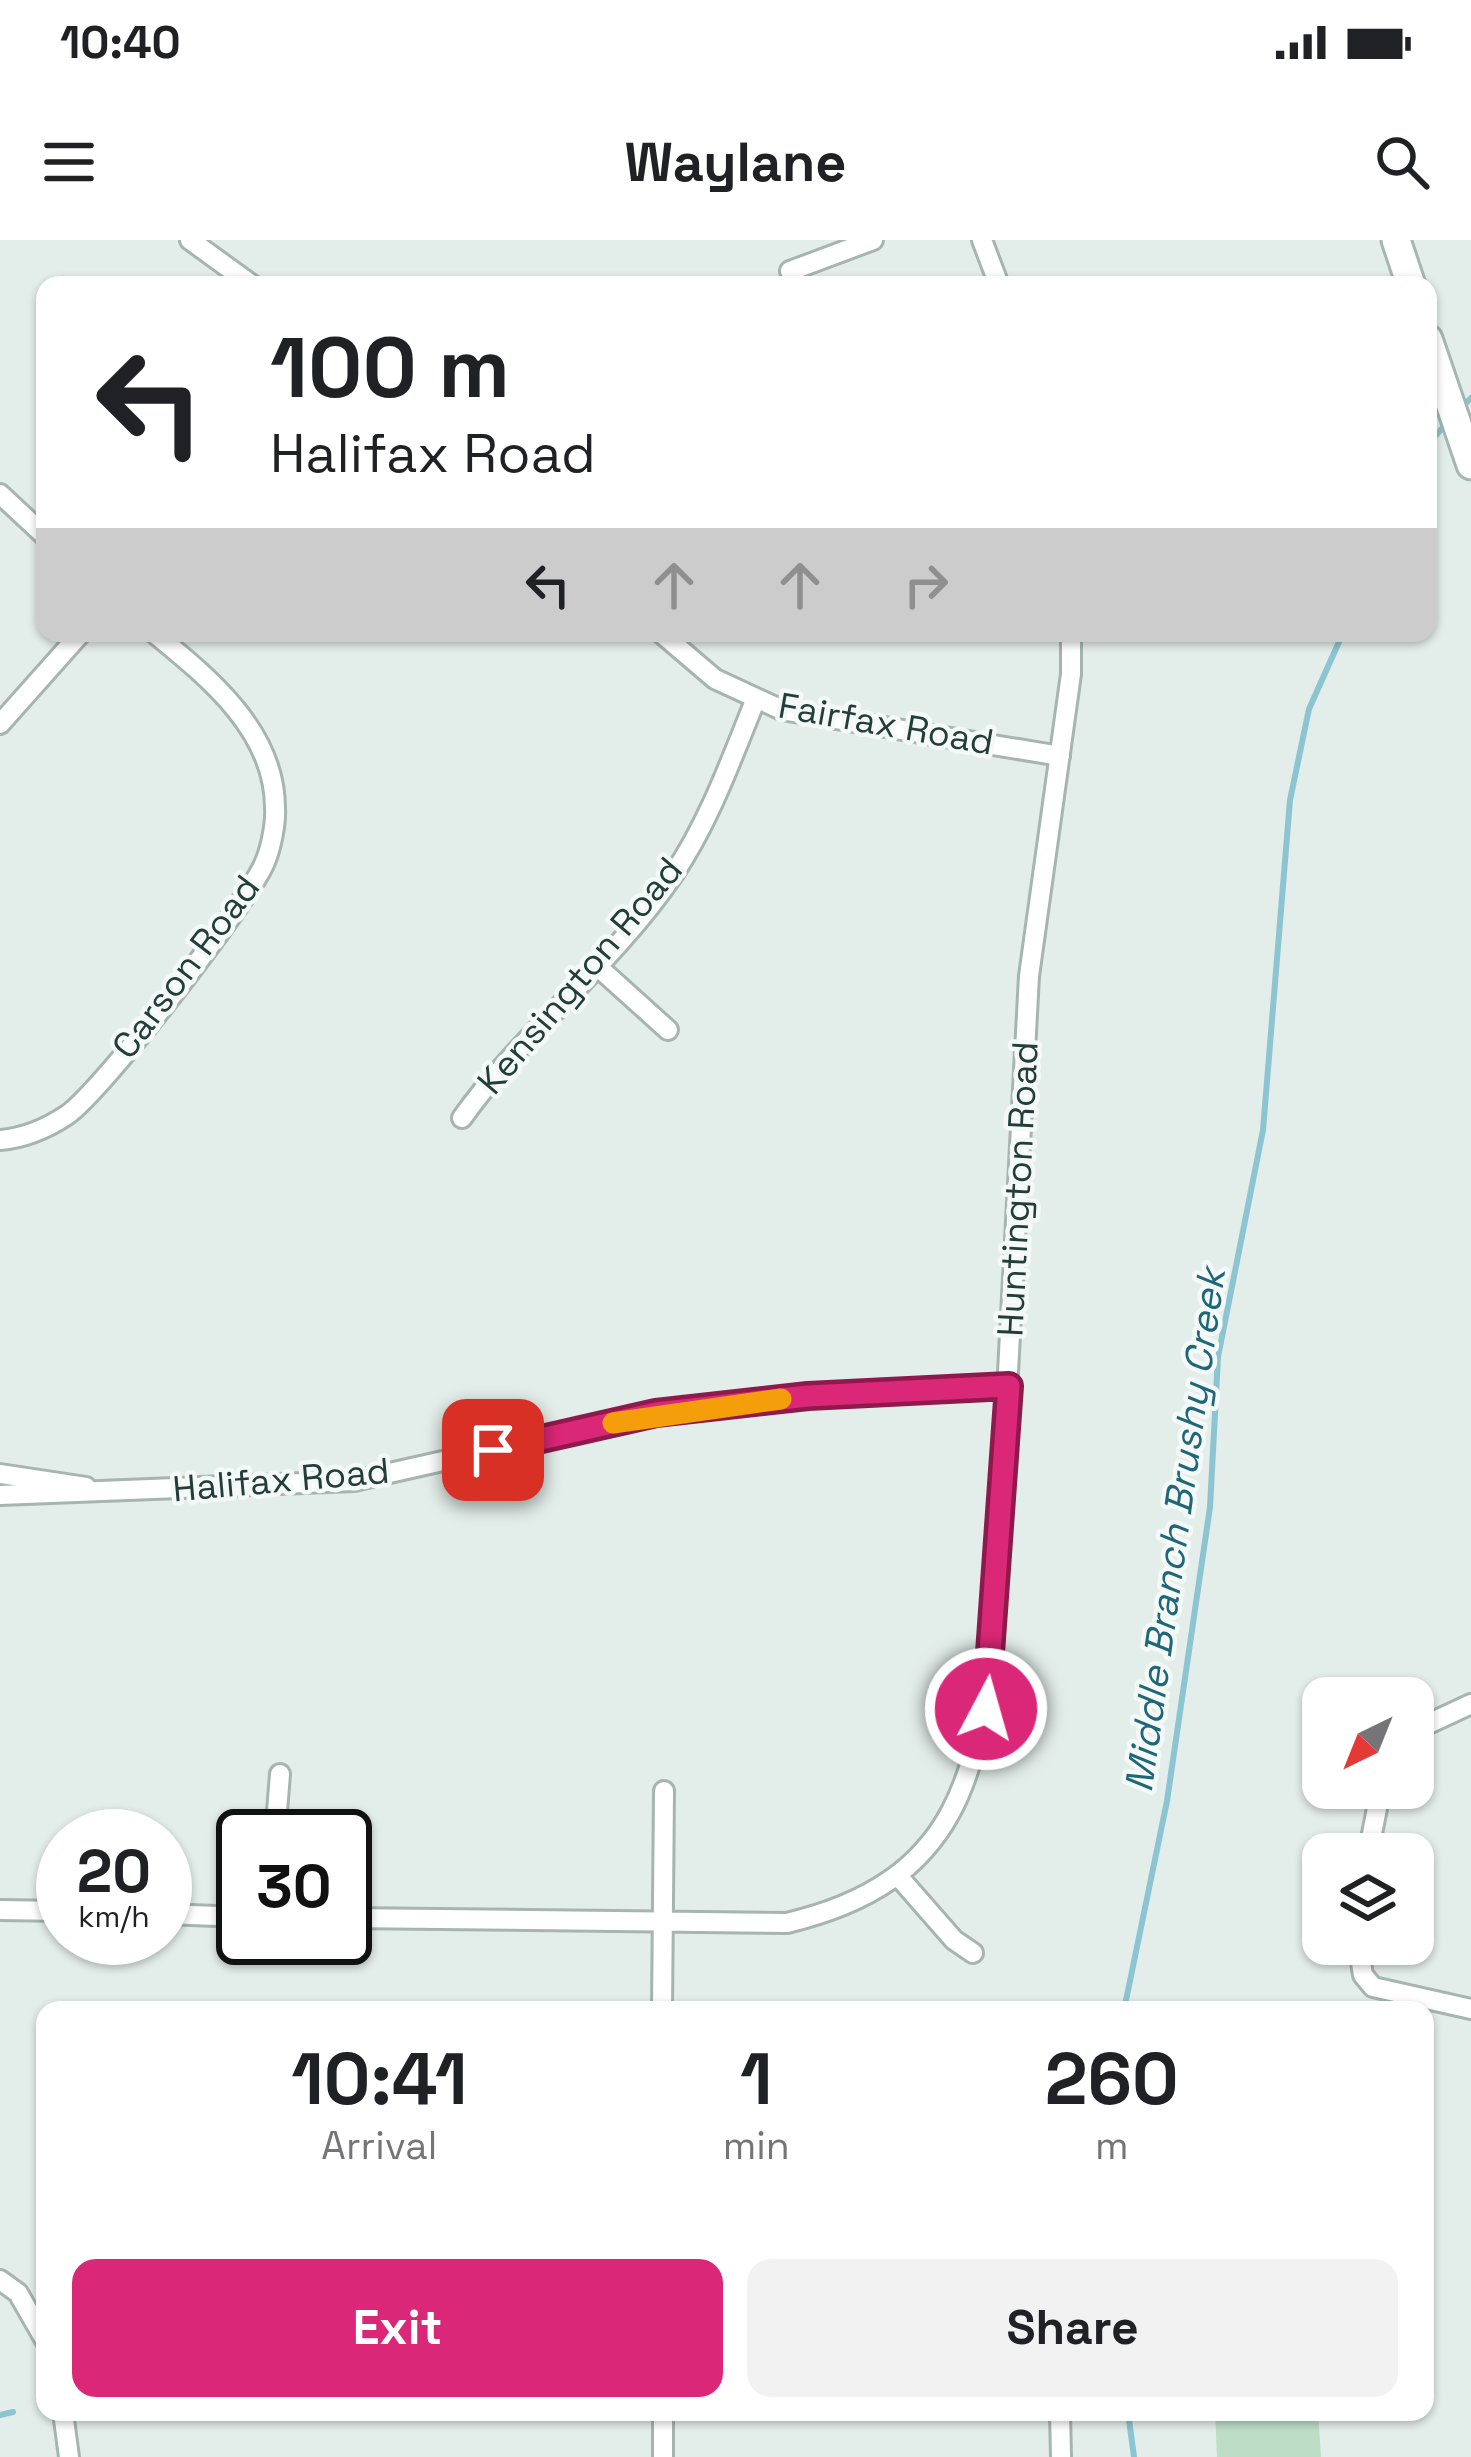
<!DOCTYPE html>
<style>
:root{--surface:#fff;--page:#f2f2f2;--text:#202124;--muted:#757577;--accent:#db2777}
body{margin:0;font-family:"Space Grotesk",sans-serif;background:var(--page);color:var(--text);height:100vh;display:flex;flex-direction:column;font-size:45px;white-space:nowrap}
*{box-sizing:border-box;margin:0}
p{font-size:39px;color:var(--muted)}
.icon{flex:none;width:66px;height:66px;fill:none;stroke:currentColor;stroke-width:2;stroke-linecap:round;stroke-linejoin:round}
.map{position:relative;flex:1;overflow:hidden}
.panel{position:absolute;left:36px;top:1761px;width:1398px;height:420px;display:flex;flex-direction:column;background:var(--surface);border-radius:24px;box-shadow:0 3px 9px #0004}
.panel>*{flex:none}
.top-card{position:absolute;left:36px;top:36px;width:1401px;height:366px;border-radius:24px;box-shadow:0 3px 9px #0004;background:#fff;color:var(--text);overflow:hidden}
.needle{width:78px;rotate:223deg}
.fabs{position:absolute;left:1302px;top:1437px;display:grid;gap:24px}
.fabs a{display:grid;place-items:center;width:132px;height:132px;border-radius:24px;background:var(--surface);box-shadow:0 3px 9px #0004;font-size:60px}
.speed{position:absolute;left:36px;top:1569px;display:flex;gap:24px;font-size:60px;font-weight:700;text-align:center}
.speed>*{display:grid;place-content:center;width:156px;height:156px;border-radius:50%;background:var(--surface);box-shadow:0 3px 9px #0004;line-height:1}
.speed small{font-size:30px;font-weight:400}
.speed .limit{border:6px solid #111;border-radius:18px;background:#fff;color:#111}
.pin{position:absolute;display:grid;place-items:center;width:102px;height:102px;color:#fff;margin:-51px;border-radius:24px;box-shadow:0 6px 18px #0006}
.me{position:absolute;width:132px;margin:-66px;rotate:6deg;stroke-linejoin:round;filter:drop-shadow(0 0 9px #0008)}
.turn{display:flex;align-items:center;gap:42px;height:252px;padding:0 36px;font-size:54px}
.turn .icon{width:156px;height:156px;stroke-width:2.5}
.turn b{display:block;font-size:84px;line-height:102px}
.lanes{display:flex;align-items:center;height:114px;padding:0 36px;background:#0003;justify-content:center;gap:60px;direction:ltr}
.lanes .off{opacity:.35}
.eta{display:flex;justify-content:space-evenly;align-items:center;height:204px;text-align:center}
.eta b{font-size:72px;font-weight:800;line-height:84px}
.button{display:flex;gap:24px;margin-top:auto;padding:24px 36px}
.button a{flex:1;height:138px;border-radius:24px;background:var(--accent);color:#fff;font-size:48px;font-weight:800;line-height:138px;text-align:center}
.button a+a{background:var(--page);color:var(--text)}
.status{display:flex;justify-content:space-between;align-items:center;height:84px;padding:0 60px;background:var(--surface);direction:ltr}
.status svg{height:33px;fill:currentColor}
header{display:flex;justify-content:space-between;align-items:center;height:156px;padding:0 36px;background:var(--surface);font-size:54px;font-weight:800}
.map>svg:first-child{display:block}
</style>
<div class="status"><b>10:40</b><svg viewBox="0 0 49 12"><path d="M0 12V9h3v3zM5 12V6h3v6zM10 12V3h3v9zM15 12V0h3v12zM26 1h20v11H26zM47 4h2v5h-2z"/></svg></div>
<header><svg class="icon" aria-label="menu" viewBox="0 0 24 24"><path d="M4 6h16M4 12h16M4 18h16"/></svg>Waylane<svg class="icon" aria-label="search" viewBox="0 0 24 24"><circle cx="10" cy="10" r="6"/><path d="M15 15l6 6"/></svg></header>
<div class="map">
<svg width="1471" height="2217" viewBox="0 0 1471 2217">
<rect width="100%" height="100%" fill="#e3ede9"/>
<path fill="#bdddc7" d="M 1215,2172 L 1318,2172 L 1321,2217 L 1217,2217 Z"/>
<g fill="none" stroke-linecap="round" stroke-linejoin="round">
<path stroke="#8dc4d1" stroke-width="6" d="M 1459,170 L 1471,158
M 1428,204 L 1446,184
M 1124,1770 L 1167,1561 L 1210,1267 L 1218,1117 L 1263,890 L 1290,560 L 1309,469 L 1343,393
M 1128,2172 L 1134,2217
M 0,2175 L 13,2172"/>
<defs>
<path id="street" d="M 190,0 L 252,45
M 982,0 L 999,45
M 790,31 L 873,0
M 0,254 L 45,296
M 661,393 L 715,439 L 782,470 L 1060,516
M 0,484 L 81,393
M 597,726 L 668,790
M 462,878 C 524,791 612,725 673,635 C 709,582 731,520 755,461
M 0,900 C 25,898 46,889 67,875 C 102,851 249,661 265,622 C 271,608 276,583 275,568 C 275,491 209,438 154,393
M 0,1234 L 86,1247
M 0,1255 L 354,1241 L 656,1173 L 808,1156 L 1009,1146
M 1413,1491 L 1471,1464
M 275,1596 L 280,1534
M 1368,1614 L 1381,1548
M 898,1636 L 954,1700 L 973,1713
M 0,1670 L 63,1671
M 165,1674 L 243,1677
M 345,1678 L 787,1683 C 960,1642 979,1534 995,1377 L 1029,736 L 1071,434 L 1071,393
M 1358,1704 L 1363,1735 L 1373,1747 L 1471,1769
M 662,1770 L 664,1551
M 0,2040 L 18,2053 L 45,2100
M 63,2172 L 69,2217
M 663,2172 L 663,2217
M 1060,2172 L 1061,2217"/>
<path id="secondary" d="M 1396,0 L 1411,45
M 1428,99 L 1471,225"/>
</defs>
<use href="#street" stroke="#a6b5b0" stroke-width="24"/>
<use href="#secondary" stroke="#a2b8b1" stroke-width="33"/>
<use href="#street" stroke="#fff" stroke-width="18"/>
<use href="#secondary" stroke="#fff" stroke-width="27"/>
</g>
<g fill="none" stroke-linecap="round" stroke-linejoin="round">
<defs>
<path id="route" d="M 493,1210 L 656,1173 L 808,1156 L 1009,1146 L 986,1469"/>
</defs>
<use href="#route" stroke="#8e194d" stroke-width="30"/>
<use href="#route" stroke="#db2777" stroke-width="21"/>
<path stroke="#f59e0b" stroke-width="21" d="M 613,1183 L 781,1159"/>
</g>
<g text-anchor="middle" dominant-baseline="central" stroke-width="9" stroke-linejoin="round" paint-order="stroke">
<g font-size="36" fill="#233e38" stroke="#f4f9f7">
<text transform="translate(886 484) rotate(10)">Fairfax Road</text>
<text transform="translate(186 727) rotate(-53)">Carson Road</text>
<text transform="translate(580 736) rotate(-50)">Kensington Road</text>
<text transform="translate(1018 949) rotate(-87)">Huntington Road</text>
<text transform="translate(281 1240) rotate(-5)">Halifax Road</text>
</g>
<g font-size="39" font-style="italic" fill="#1e6779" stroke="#f4f9f7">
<text transform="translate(1175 1290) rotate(-82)">Middle Branch Brushy Creek</text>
</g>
</g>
</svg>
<div class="fabs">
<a><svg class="needle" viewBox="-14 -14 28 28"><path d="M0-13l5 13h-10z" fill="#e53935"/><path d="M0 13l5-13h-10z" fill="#757577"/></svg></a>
<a><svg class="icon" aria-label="layers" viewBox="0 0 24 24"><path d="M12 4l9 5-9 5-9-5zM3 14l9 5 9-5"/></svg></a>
</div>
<div class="speed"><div>20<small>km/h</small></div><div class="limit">30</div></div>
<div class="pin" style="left:493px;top:1210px;background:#d93025"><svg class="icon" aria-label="arrive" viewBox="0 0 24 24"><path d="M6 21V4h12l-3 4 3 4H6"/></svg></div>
<svg class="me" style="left:986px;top:1469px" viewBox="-20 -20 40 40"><circle r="17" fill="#db2777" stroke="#fff" stroke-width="3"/><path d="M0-11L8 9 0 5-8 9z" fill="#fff"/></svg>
<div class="top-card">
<div class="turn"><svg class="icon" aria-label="left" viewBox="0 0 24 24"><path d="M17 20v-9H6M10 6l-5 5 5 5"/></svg><div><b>100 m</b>Halifax Road</div></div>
<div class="lanes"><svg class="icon" aria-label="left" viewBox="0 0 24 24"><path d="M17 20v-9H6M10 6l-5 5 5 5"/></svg><svg class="icon off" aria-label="ahead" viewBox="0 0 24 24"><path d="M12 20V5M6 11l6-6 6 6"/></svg><svg class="icon off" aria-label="ahead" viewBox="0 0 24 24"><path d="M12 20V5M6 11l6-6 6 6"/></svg><svg class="icon off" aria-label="right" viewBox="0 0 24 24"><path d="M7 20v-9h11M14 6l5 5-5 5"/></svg></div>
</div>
<section class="panel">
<div class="eta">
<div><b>10:41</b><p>Arrival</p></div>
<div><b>1</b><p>min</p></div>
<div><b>260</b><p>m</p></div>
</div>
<div class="button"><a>Exit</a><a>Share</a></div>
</section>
</div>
